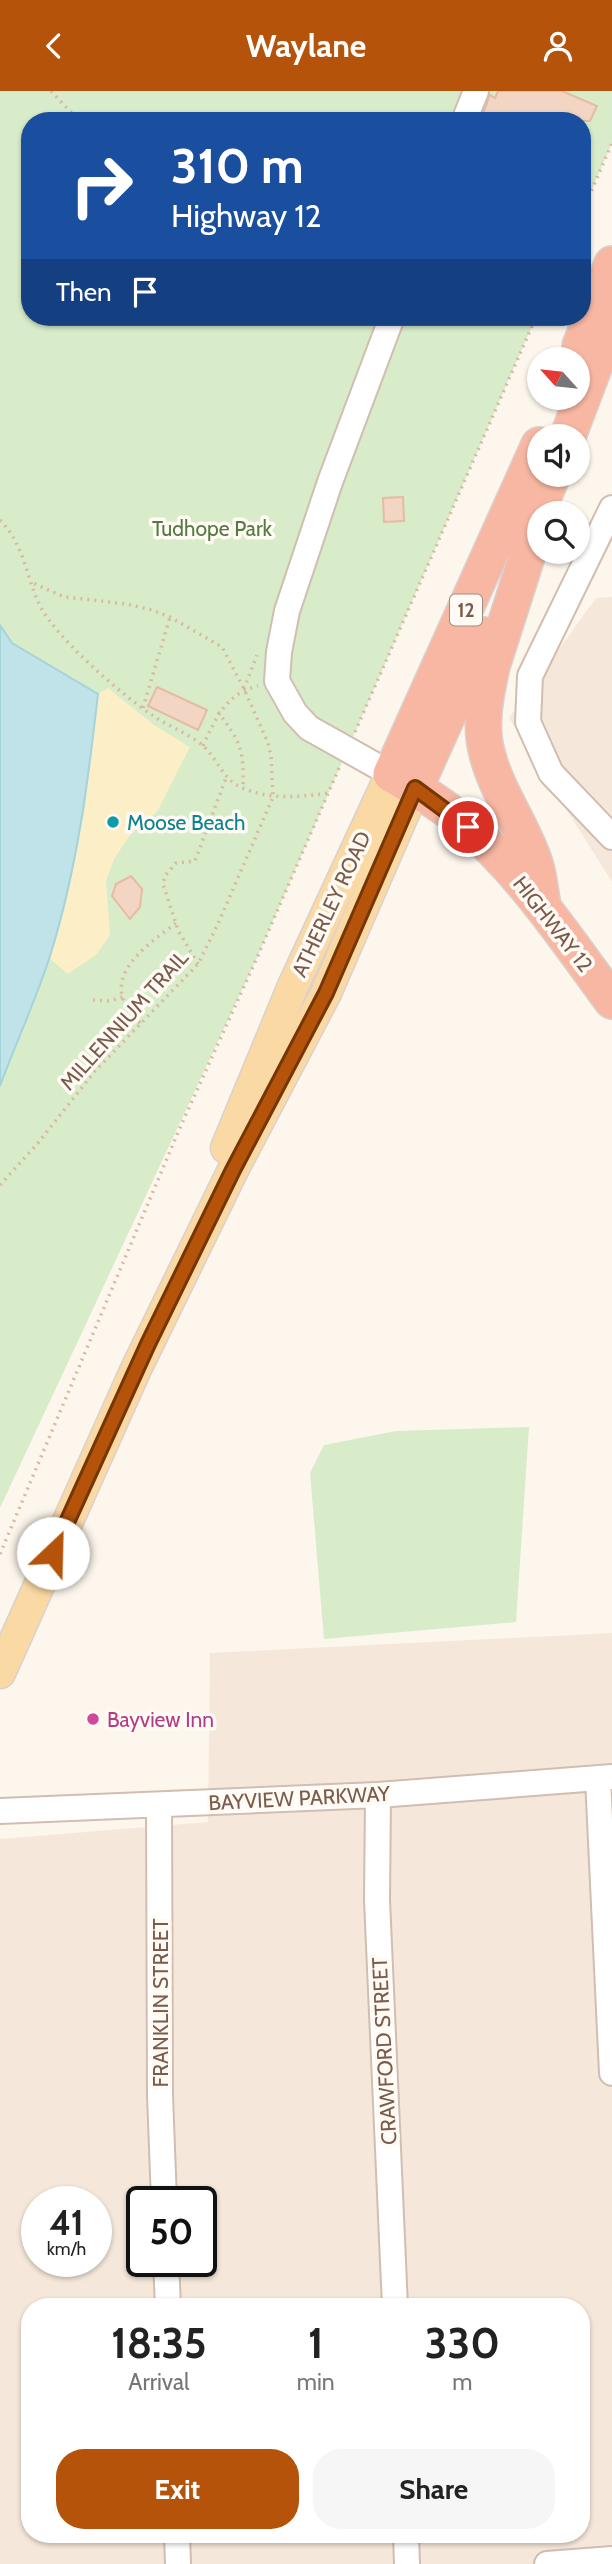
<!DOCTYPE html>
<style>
:root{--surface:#fff;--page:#f6f6f6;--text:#222;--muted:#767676;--accent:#b45309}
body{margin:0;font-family:Cabin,sans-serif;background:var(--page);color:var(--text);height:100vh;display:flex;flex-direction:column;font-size:26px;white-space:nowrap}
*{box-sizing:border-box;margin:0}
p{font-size:23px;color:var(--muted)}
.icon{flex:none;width:38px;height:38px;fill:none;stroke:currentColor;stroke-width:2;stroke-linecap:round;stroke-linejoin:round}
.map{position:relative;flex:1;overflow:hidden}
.drawer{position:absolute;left:21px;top:2207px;width:569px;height:245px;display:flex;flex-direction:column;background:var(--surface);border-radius:28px;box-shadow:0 2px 5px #0004}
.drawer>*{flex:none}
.hud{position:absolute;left:21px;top:21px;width:570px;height:214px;border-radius:28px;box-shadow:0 2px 5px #0004;background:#1a4fa0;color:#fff;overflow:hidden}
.needle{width:46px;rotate:297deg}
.tools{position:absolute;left:527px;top:256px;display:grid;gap:14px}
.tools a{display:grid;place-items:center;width:63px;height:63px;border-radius:50%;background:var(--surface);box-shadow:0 2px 5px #0004;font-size:35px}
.speed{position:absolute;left:21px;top:2095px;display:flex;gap:14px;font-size:35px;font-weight:700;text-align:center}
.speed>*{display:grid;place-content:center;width:91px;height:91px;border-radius:50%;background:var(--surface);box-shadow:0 2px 5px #0004;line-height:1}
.speed small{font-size:18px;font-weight:400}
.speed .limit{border:4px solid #111;border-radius:10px;background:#fff;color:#111}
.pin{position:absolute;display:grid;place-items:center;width:60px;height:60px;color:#fff;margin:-30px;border:4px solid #fff;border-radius:50%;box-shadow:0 2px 7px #0007}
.me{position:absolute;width:77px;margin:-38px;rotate:24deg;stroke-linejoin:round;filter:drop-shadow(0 0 5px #0008)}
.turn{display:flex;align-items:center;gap:24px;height:147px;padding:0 35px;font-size:32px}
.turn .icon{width:91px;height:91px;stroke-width:2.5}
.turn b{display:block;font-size:49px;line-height:60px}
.then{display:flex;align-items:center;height:66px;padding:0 35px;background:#0003;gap:14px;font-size:26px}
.eta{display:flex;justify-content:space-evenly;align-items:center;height:119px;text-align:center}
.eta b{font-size:42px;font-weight:800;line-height:49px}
.cta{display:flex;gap:14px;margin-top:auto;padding:14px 35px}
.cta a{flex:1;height:80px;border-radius:28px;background:var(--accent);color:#fff;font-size:28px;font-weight:800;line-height:80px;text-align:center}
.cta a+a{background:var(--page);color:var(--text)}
header{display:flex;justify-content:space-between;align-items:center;height:91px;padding:0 35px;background:var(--accent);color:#fff;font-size:32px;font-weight:800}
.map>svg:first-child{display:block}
</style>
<header><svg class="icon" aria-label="back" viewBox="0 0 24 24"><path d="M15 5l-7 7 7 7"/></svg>Waylane<svg class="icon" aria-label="person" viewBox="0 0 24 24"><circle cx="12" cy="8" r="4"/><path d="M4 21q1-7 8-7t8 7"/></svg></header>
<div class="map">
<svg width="612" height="2473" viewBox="0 0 612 2473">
<rect width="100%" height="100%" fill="#fdf6ec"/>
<path fill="#f5e8da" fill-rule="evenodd" d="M 612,506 L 612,791 L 509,627 L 596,507 Z
M 612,1542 L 612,2473 L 0,2473 L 0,1748 L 208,1731 L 210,1562 ZM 37,2110 L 96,2110 L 96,2170 L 37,2170 ZM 142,2110 L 201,2110 L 201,2170 L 142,2170 ZM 30,2216 L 581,2216 L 581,2443 L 30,2443 Z"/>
<path fill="#d8ecc9" d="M 0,0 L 612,0 L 612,52 L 583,119 L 583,30 L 30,30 L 30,226 L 536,226 L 256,869 L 0,1417 L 0,561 L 12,552 L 0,534 Z
M 529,1336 L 516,1531 L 324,1548 L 310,1382 L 324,1354 L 396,1340 Z"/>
<path fill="#fcefc7" d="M 108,597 L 154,634 L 190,656 L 157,721 L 132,741 L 114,768 L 106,790 L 110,844 L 96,864 L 68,883 L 49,867 L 67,803 L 85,717 L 98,603 Z"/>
<path fill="#bfe3e8" stroke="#a5d3da" stroke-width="2" d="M 0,534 L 12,552 L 98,603 C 88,691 77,779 50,865 C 36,909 16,951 0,995 Z"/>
<path fill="#f3d5c3" stroke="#e6bba3" stroke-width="2" d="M 498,0 L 562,0 L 597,15 L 590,30 L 480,30 L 490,4 L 495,7 Z
M 403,406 L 404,430 L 384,431 L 383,407 Z
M 157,596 L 207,619 L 198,639 L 148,615 Z
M 131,785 L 142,798 L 140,816 L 130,828 L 112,805 L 116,793 Z"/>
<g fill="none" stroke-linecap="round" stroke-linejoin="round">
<defs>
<path id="minor" d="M 464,30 L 476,0
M 612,417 L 530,585 L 528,631 L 551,682 L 612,746
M 391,683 L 309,637 L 295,622 L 277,590 L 279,561 L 287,520 L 330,391 L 392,226
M 598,1687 L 612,1982
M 378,1704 L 377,1809 L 395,2216
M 159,1714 L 160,2004 L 164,2110
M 0,1720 L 378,1704 L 612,1686
M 166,2170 L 168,2216
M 177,2443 L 178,2473
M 406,2443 L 407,2473
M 547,2473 L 612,2468"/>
<path id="major" d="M 226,1057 L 293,895 L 391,683
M 0,1582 L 136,1278 L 233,1079 L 326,902 L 415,697"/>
<path id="highway" d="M 580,255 L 612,173
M 568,345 L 612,229
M 539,354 L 391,683 C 419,699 446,716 470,737 C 526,787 568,850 612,910
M 539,428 L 492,575 C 486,602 479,634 487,662 C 496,699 520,731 533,767 C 539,781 540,799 543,815
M 526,448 L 553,383
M 415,697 L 484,544"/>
</defs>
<use href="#minor" stroke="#d1beb0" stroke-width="28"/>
<use href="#major" stroke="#dad1cd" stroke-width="33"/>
<use href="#highway" stroke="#dad1cd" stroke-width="38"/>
<path stroke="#d9b8a5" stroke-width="3.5" stroke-dasharray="2 5" stroke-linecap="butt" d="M 51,0 L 79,30
M 583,119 L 612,52
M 0,429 C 30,460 26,500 49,529 C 73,561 122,604 155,626 C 170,636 187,642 201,653 C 218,667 222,690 245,698 C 273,709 299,706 329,702
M 244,598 L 257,564
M 143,617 L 170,526
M 218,621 C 241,651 244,659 243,698
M 355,641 L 536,226
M 203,655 C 216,626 226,603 258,595
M 198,873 L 178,839 L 163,793 L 165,785 L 176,772 L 195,770 L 226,687
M 93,909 L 109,910 L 123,906
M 140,932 C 136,926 130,921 126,914 C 106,880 154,849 176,832
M 0,1094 L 38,1052 L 95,980 L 198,873 L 217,835 L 273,706 L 271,665 L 268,652 L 244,598 L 222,556 L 170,526 L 152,519 L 127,513 L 64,506 L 33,492
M 0,1463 L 179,1039 L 256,869 L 339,677"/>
<use href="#minor" stroke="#fff" stroke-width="24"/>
<use href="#major" stroke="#fbd9a5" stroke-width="30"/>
<use href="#highway" stroke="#f7b7a3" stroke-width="35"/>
</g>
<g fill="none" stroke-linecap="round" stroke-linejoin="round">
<defs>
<path id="route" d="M 53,1462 L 148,1253 L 233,1079 L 326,902 L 415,697 L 468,736"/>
</defs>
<use href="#route" stroke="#753606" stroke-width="18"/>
<use href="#route" stroke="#b45309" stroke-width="12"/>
</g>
<circle fill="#0f9aa8" stroke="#fffaf3" stroke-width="2.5" cx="113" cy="731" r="7"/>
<circle fill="#d1479c" stroke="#fffaf3" stroke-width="2.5" cx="93" cy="1628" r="7"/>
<g text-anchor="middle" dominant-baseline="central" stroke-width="7" stroke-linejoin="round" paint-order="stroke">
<rect fill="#fffaf3" stroke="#a28b7f" stroke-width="2" x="450" y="503.5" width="32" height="31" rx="5"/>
<g font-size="19" font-weight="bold" fill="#7a5c4d">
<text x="466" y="519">12</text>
</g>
<g font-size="21" fill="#537a41" stroke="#fffaf3">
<text x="212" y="437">Tudhope Park</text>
</g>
<g font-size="21" fill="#0d838f" stroke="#fffaf3" text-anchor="start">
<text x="127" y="731">Moose Beach</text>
</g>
<g font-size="21" fill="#7a5c4d" stroke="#fffaf3">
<text transform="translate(331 813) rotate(-65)">ATHERLEY ROAD</text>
<text transform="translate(553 833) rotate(52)">HIGHWAY 12</text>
<text transform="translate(124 929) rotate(-48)">MILLENNIUM TRAIL</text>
<text transform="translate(299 1707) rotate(-3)">BAYVIEW PARKWAY</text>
<text transform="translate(160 1912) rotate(-90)">FRANKLIN STREET</text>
<text transform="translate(384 1960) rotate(-93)">CRAWFORD STREET</text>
</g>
<g font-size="21" fill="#b23c85" stroke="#fffaf3" text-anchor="start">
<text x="107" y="1628">Bayview Inn</text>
</g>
</g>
</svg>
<div class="tools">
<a><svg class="needle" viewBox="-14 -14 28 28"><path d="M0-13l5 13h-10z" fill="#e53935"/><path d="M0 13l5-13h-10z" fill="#767676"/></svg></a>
<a><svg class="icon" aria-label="sound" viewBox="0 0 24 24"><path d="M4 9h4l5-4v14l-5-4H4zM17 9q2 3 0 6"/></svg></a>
<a><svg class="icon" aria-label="search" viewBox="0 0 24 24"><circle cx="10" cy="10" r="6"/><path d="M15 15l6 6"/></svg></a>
</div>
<div class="speed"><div>41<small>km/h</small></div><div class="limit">50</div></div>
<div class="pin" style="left:468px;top:736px;background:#d93025"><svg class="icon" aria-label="arrive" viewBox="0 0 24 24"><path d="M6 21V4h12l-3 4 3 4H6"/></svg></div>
<svg class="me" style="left:53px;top:1462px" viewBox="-20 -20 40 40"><circle r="19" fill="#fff"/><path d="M0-13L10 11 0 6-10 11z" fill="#b45309"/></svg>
<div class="hud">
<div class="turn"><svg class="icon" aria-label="right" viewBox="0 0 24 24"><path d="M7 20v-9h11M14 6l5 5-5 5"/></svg><div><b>310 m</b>Highway 12</div></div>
<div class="then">Then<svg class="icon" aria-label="arrive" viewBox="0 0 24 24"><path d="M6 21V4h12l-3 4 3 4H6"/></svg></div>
</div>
<section class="drawer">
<div class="eta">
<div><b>18:35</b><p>Arrival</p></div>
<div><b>1</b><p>min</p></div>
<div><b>330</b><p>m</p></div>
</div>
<div class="cta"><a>Exit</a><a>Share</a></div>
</section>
</div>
